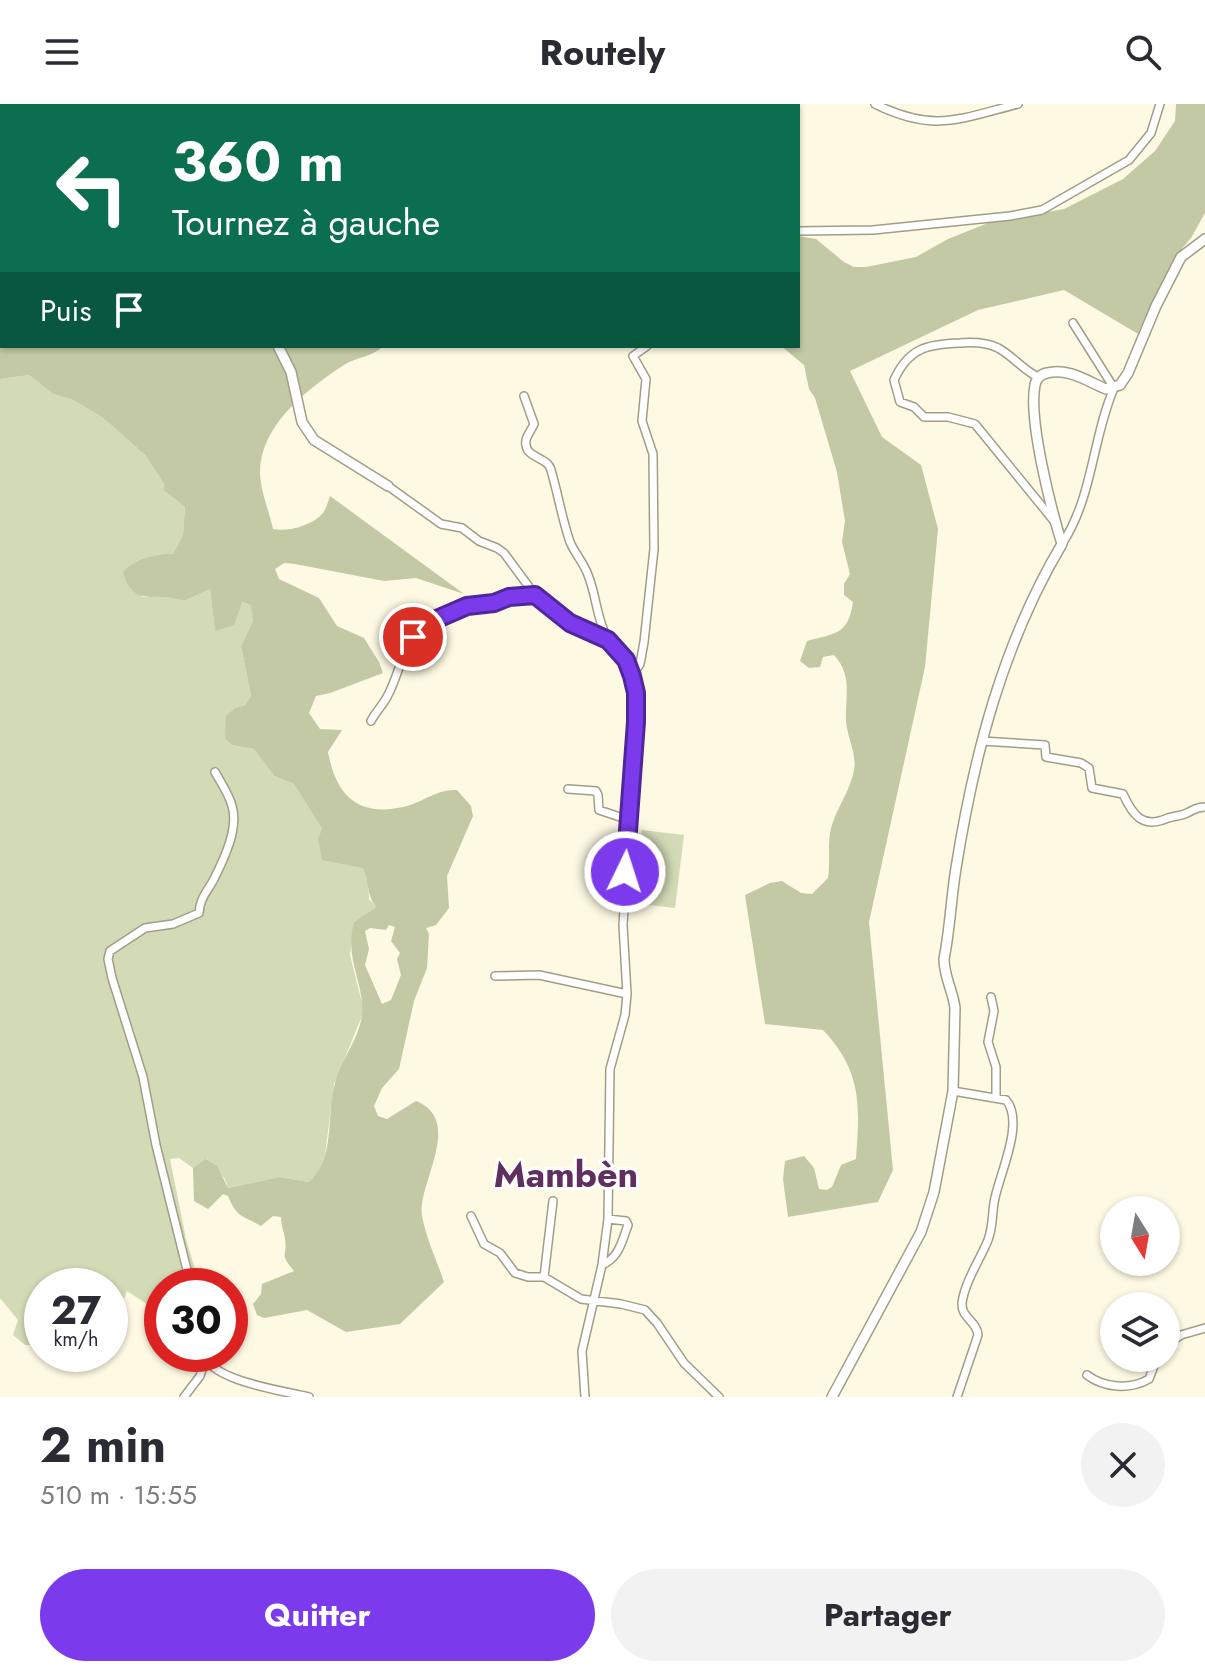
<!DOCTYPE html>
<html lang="fr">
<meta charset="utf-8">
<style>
:root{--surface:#fff;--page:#f2f2f3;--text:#2b2b33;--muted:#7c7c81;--accent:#7c3aed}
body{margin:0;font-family:Jost,sans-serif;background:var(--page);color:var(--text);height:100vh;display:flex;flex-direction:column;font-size:30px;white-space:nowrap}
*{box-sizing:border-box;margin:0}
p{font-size:26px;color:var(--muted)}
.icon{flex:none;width:44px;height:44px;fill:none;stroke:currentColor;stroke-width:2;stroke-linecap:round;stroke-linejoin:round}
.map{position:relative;height:1293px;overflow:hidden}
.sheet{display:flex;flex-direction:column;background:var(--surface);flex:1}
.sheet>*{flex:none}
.top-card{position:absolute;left:0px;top:0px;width:800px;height:244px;box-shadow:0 2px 6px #0004;background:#0b6e4f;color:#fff;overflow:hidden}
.needle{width:52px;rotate:169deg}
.fabs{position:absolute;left:1100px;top:1092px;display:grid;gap:16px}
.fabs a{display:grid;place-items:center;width:80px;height:80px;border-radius:50%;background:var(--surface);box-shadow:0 2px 6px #0004;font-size:40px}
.speed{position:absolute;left:24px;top:1164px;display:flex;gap:16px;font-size:40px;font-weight:700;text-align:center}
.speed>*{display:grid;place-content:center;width:104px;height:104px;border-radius:50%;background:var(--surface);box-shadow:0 2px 6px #0004;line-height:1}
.speed small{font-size:20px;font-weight:400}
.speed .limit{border:12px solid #d22;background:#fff;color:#111}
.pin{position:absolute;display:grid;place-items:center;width:68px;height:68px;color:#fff;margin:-34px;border:4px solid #fff;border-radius:50%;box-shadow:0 2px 8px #0007}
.me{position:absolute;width:88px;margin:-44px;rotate:4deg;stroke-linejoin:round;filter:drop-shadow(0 0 6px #0008)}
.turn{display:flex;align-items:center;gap:28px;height:168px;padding:0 40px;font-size:36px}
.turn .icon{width:104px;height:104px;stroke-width:2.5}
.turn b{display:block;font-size:56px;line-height:68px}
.then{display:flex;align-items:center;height:76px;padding:0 40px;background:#0003;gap:16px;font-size:30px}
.round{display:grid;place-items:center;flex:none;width:84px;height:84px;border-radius:42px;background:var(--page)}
.head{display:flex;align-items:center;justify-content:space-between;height:136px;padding:0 40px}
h1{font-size:48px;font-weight:700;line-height:60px}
.cta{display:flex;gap:16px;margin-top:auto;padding:16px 40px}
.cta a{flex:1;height:92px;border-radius:48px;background:var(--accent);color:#fff;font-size:32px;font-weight:700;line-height:92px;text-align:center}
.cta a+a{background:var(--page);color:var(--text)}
header{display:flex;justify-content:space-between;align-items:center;height:104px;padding:0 40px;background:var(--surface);font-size:36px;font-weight:700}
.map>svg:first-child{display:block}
</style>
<header><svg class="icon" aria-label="menu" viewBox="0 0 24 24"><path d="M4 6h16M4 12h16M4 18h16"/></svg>Routely<svg class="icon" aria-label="search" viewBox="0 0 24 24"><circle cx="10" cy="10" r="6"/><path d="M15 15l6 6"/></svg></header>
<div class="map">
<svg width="1205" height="1293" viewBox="0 0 1205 1293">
<rect width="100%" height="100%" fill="#fdf9e2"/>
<path fill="#d3dab6" d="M 0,0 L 207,2 L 2,2 L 2,242 L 20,242 L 0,244 Z
M 29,271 L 53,290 L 73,296 L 102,313 L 145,351 L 164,380 L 163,386 L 185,403 L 183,431 L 173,450 L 141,493 L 169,491 L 184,497 L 210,485 L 215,526 L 241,498 L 252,501 L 253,517 L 241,542 L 251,592 L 245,601 L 235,604 L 232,641 L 254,645 L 274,672 L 294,680 L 322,725 L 364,764 L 368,774 L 369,795 L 376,803 L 354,818 L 350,851 L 362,899 L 362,912 L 334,980 L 325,1051 L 319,1070 L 309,1078 L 279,1073 L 228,1084 L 225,1075 L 207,1055 L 193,1064 L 179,1054 L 170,1055 L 186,1135 L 200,1182 L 162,1182 L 162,1210 L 127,1187 L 110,1228 L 110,1182 L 42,1182 L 41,1241 L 25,1241 L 13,1231 L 18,1216 L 0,1194 L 0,275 Z
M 642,726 L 684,731 L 675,804 L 633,799 Z"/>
<path fill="#c2c9a4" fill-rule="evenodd" d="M 1176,0 L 1205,0 L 1205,109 L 1191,134 L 1174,154 L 1139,227 L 1150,237 L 1064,186 L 978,206 L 850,267 L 882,333 L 921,361 L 938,425 L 925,563 L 869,818 L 893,1066 L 878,1098 L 788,1113 L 783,1075 L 785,1057 L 804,1052 L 814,1064 L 819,1085 L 827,1086 L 832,1083 L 841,1061 L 856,1055 C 860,1002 862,967 823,926 L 765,920 L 745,791 L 770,779 L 782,777 L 801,789 L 812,790 L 828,774 C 831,755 826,737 833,718 C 839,701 851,684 854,666 C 857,649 847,633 846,617 C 845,592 853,572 834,551 L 823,553 L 820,563 L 809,564 L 800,557 L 807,537 C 836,529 848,531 853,498 L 844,491 L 844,480 L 850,470 L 842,438 L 845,417 L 837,368 L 815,294 L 809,285 L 804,261 L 781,242 L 798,242 L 798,132 L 816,135 L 844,158 L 854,163 L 866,163 L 916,153 L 948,135 L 988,119 L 1064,105 L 1123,75 L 1155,47 L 1175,17 Z
M 20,242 L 383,242 C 373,253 356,253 344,261 C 307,285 259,322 260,370 C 261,388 269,407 273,425 C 287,428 312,422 322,410 C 326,406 328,398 330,392 L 464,490 L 416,474 L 384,477 L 295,460 L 284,459 L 275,465 L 279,475 L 319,494 L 337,522 L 364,534 L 379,558 L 383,569 L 330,589 L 316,592 L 309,609 L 320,625 L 342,626 L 328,648 C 336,691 357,713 403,703 C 422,699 436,685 457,686 L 471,702 L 473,712 L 447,772 L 449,804 L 436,821 L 426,824 L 429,830 L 427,864 L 414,897 L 399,965 L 382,984 L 374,1002 L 378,1012 L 387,1015 L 416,997 C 465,1017 417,1079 422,1112 C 426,1134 437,1157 444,1178 L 400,1220 L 346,1228 L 307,1206 L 264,1214 L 257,1211 L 253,1200 L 261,1190 L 262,1180 L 294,1167 C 278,1148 288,1153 285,1135 C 284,1127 281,1121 281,1113 L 273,1112 L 261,1122 C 242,1111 237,1114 228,1092 L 223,1090 L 208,1105 L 194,1097 L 193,1064 L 206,1055 L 217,1062 L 228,1084 L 279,1073 L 309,1078 C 336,1055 326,1010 335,979 C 341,955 360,934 362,910 C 364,876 344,856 354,818 L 376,803 C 366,791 370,778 363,764 L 322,756 L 318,735 L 322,725 L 294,680 L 274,672 L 254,645 L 232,641 L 225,634 L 226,612 L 235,604 L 245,601 L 251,592 L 241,542 L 253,517 L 251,501 L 242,498 L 234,521 L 215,527 L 210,485 L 184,497 C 155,486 134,506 123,468 C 134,455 156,450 173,450 L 183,431 L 185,403 L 163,386 L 164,380 L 145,351 L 102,313 L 73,296 L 53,290 L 29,271 L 0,275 L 0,244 ZM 389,821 L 395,823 L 391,837 L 400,849 L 397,855 L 401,871 L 391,896 L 382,900 L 365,861 L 369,845 L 365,827 L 370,824 L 386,826 Z"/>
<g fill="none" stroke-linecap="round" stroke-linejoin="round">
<defs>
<path id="minor" d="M 875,0 C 934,29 959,15 1018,0
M 798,127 L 873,126 L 1010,112 L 1042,106 L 1129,56 L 1151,29 L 1160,0
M 1038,273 C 1023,266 1013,252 998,244 C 986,238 973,238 960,239 C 929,240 909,243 894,276 L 900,298 L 914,303 L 924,313 L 948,313 L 975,320 L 1054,417
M 524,292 L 534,320 C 532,325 527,331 526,336 C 523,355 548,352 551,366 C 558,390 562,415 570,438 C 575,450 584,459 588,471 C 597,493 596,514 608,536
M 388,382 L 441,420 L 462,424 L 479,437 L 497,444 L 504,449 L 535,491 L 550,505 L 570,519 L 608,536 L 626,556 L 632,572 L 636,589 L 636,618 L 623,821 L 627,890 L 625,911 L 610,965 L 608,1115 L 602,1161 L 582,1247 L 585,1293
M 1062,440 C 1093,393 1092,335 1114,284 L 1073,219
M 632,572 L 640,560 L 644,538 L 654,445 L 653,350 L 642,317 L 646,275 L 633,252 L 647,242
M 371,617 C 376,607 384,600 388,591 C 398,572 401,551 413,533 C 430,507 505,492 535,491
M 982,637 L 1045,641 L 1046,653 L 1081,659 L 1089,664 L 1092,684 L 1123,690 C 1133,712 1143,725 1168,714 C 1174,712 1181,712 1187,709 C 1194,706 1196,703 1205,703
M 568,685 L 596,687 L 598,691 L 599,706 L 629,716
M 495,872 L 539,871 L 627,890
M 991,893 L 994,907 L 988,938 L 996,963 L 996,994
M 953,987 L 1006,996 C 1026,1019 997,1075 994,1099 C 992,1111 993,1123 988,1136 C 980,1156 965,1177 962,1199 C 961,1214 977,1217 978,1231 L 957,1293
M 553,1097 L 544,1173 L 581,1195 L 621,1200 L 645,1206 L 657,1219 L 684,1259 L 719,1293
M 471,1112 L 484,1140 L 500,1149 L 515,1169 L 528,1173 L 544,1173
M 602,1161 C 619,1154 622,1137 628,1121 L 626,1117 L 608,1115
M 191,1182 L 156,1041 L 143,973 L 112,874 L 108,855 L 110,847 L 145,824 L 173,820 L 199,809 C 200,794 207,788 214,775 C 224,755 239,724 232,702 C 229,690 221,679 215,668
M 1166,1241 L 1181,1231 L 1205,1224
M 204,1250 C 210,1277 285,1287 309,1293
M 1087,1271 C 1104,1284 1130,1286 1149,1275 L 1157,1254
M 184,1293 L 200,1272 L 205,1256"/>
<path id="tertiary" d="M 121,0 L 123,2
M 278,242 L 291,268 L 302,318 L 314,336 L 388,382
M 832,1293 L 921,1128 L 934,1088 L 953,987 L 955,904 C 953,887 944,873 944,855 C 950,825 951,795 956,764 C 974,651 1003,539 1062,440 C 1051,405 1028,315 1035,281 C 1036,275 1041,270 1047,269 C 1067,263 1089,278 1106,285 L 1120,281 L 1128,269 L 1156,202 L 1181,153 L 1205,135"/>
</defs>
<use href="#minor" stroke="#a19e88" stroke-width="10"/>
<use href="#tertiary" stroke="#a19e88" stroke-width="12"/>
<use href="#minor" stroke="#fff" stroke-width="7"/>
<use href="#tertiary" stroke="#fff" stroke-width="9"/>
</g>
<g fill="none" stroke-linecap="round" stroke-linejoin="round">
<defs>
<path id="route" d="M 413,533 L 430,518 L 467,502 L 494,499 L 509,493 L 535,491 L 570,519 L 608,536 L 626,556 L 632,572 L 636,589 L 636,618 L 625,768"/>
</defs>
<use href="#route" stroke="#51269a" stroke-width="20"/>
<use href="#route" stroke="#7c3aed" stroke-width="14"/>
</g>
<g text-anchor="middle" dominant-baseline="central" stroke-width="6" stroke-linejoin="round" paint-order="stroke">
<g font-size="36" font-weight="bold" fill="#602f60" stroke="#fff">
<text x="566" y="1070">Mambèn</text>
</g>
</g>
</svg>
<div class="fabs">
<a><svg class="needle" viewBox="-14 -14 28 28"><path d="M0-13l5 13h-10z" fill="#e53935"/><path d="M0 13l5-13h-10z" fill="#7c7c81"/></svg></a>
<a><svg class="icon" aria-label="layers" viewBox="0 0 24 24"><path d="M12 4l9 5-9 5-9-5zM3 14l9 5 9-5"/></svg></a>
</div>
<div class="speed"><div>27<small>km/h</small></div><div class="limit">30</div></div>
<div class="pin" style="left:413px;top:533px;background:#d93025"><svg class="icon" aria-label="arrive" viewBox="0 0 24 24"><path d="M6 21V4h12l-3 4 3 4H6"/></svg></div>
<svg class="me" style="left:625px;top:768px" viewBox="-20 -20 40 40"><circle r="17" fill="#7c3aed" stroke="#fff" stroke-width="3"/><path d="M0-11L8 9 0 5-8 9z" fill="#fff"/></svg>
<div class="top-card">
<div class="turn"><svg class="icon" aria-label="left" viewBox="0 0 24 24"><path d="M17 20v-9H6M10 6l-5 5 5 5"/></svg><div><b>360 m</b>Tournez à gauche</div></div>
<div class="then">Puis<svg class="icon" aria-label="arrive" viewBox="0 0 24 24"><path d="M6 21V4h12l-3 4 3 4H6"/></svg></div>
</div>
</div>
<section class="sheet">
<div class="head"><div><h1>2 min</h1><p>510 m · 15:55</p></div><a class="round"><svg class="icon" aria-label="close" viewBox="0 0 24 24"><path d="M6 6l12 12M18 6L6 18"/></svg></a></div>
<div class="cta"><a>Quitter</a><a>Partager</a></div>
</section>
